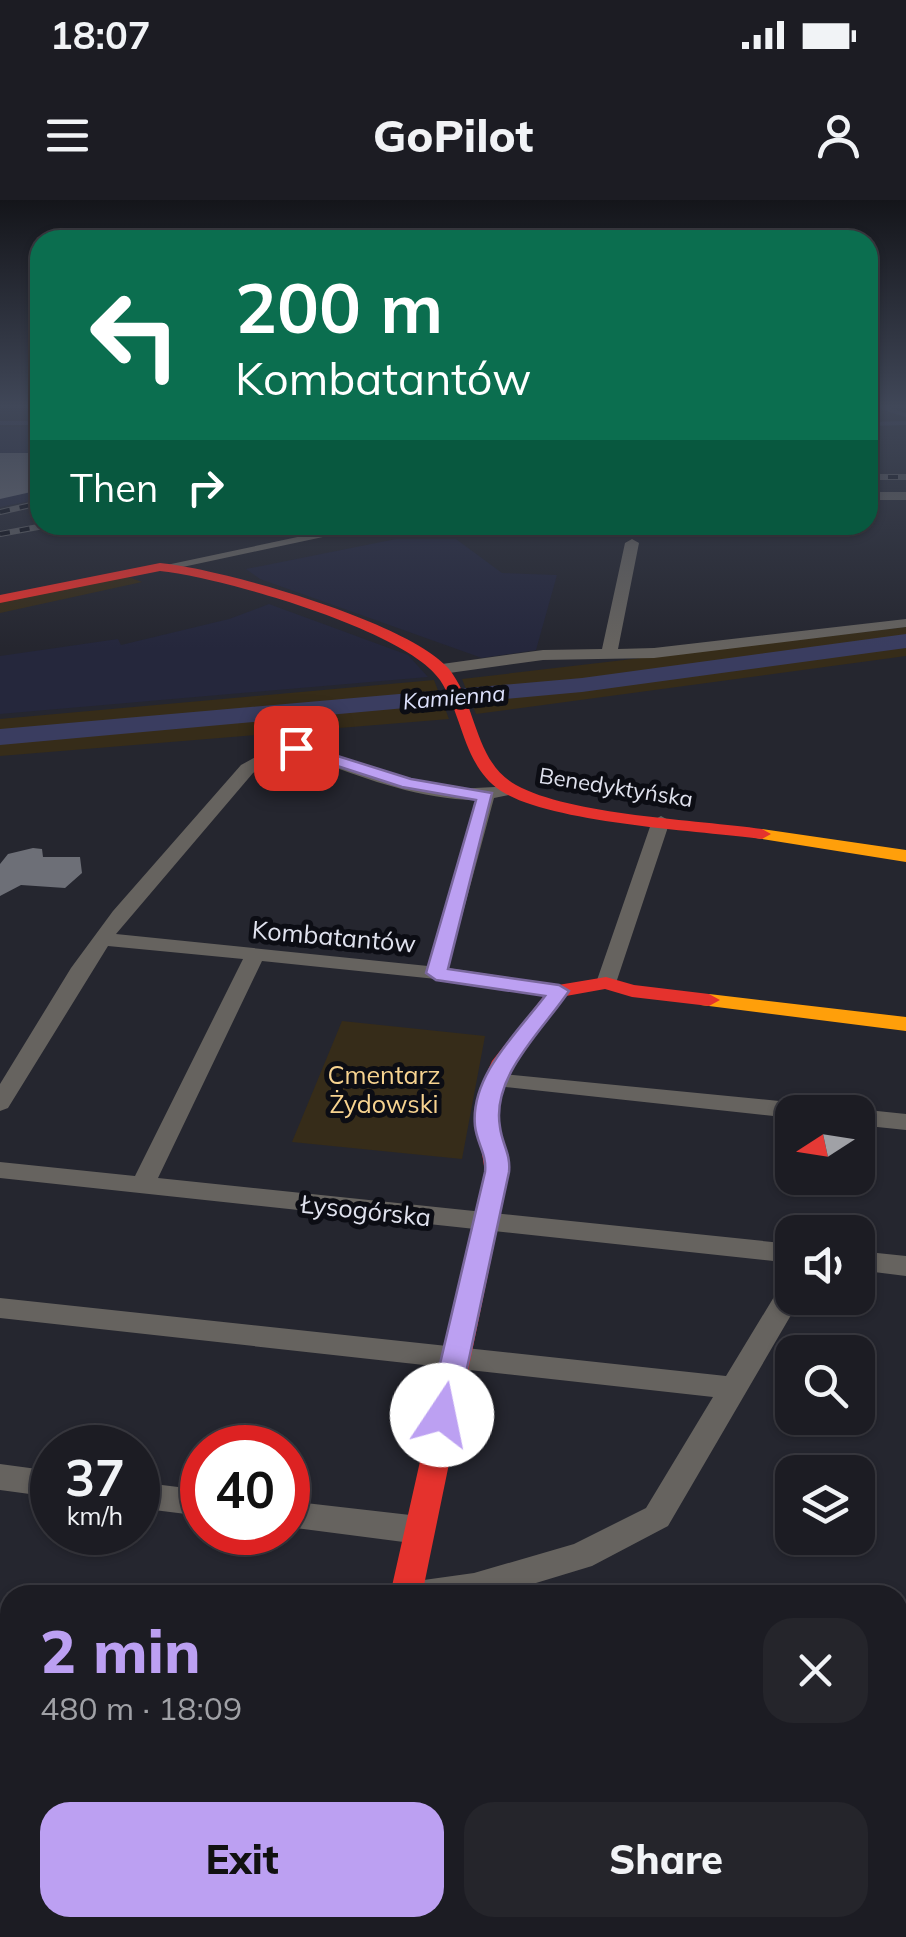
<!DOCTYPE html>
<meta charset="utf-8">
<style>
:root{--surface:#1c1c23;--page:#25252b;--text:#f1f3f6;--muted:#a0a1a6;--line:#3a3a41;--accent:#bca0f2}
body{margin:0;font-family:Mulish,sans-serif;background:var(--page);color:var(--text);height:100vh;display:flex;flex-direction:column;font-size:38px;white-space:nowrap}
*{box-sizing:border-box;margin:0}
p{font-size:32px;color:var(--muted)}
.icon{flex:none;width:55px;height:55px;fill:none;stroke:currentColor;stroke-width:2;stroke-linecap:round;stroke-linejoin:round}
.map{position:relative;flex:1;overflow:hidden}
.drawer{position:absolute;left:0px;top:1385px;width:908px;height:352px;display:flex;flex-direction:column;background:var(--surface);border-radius:30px 30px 0 0;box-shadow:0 2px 8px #0004,0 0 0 2px var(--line)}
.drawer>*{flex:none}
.banner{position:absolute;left:30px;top:30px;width:848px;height:305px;border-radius:30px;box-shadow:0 2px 8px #0004,0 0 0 2px var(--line);background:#0b6e4f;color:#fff;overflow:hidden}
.needle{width:65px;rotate:258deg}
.controls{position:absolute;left:775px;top:895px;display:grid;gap:20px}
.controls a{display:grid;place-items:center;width:100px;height:100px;border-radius:20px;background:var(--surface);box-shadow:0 2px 8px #0004,0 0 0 2px var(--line);font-size:50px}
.speed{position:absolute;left:30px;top:1225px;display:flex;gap:20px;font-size:50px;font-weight:700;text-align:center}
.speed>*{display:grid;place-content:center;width:130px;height:130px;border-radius:50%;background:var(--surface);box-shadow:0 2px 8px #0004,0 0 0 2px var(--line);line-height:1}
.speed small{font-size:25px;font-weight:400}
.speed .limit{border:15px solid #d22;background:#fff;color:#111}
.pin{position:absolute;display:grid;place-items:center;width:85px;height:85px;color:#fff;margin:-42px;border-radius:20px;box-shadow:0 5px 15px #0006}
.me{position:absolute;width:110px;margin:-55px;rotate:11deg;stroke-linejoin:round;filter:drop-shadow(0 0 8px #0008)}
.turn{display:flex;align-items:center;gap:35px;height:210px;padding:0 40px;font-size:45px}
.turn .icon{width:130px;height:130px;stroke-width:2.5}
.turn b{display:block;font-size:70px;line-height:85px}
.then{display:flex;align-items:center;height:95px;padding:0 40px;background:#0003;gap:20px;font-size:38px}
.round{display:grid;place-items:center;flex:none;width:105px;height:105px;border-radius:30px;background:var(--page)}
.overview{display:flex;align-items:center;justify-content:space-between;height:170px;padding:0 40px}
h1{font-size:60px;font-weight:800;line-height:75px;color:var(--accent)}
.primary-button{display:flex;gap:20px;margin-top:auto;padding:20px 40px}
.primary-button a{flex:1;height:115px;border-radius:30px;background:var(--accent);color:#111;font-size:40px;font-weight:800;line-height:115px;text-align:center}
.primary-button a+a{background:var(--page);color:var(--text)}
.status{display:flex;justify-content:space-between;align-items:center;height:70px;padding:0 50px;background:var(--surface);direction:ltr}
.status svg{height:28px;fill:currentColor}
header{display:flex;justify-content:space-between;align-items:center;height:130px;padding:0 40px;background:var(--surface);font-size:45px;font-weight:800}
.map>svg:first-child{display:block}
</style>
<div class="status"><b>18:07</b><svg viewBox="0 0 49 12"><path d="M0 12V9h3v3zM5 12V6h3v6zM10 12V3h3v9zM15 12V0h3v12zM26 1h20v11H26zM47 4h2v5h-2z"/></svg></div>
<header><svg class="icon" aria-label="menu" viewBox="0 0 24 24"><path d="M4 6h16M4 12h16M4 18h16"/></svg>GoPilot<svg class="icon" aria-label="person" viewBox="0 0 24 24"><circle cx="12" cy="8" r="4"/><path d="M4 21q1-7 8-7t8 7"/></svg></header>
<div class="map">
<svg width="906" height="1737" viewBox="0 0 906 1737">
<rect width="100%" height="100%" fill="#25262f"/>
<path fill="#25273c" d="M 0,227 L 40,227 L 40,299 L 0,307 Z
M 396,339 L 456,339 L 502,373 L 557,375 L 536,450 L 482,458 L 260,379 L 246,369 Z
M 269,404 L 408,455 L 428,477 L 0,514 L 0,456 L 118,439 L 121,445 L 229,419 Z"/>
<path fill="#362c19" d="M 129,377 L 142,382 L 0,413 L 0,402 Z
M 906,427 L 906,456 L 476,514 L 462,479 Z
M 434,480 L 449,519 L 0,556 L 0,519 Z
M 342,821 L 485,836 L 462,959 L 292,942 Z"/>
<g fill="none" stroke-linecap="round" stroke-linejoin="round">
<path stroke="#3a3d60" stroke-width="4" d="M 875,205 L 906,215
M 0,223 L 40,223
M 868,224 L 906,223"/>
<path fill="#3a3d60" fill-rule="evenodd" d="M 906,434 L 906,448 L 582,492 L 0,545 L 0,529 L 582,478 Z"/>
</g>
<path fill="#6d6f77" d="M 0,253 L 40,253 L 40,290 L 0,299 Z
M 33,648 L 42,649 L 43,657 L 80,657 L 82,673 L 65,688 L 21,685 L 0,696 L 0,664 L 8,654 Z"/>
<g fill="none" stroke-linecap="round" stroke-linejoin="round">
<path fill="#66635f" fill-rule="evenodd" d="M 868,292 L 906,292 L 906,300 L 868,300 Z
M 354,325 L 379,325 L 164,371 L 157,367 Z
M 632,339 L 639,343 L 618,449 L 654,448 L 906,419 L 906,427 L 654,458 L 543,460 L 442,474 L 434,469 L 442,464 L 543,450 L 602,449 L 625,343 Z
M 287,540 L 426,585 L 455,589 L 514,586 L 514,594 L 494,598 L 448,768 L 559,785 L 570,791 L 559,797 L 436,779 L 262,761 L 158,978 L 792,1044 L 792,1063 L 0,978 L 0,962 L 135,976 L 243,759 L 108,746 L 8,908 L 0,911 L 0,884 L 71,768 L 113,711 L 241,565 ZM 289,551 C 350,572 410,599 476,600 L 428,766 L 116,734 L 253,573 Z
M 661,616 L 670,621 L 616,783 L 613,787 L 599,787 L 596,783 L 652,621 Z
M 494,873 L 809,904 L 821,912 L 792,912 L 792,918 L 486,885 L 483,880 L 486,875 Z
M 858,909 L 906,914 L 906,930 L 858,925 L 858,912 L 849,912 Z
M 858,1051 L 906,1056 L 906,1076 L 858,1070 Z
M 792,1079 L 792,1098 L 801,1098 L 668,1326 L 592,1366 L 496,1395 L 390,1394 L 395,1384 L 474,1373 L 574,1344 L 646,1308 L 713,1197 L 0,1118 L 0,1098 L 726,1176 L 783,1082 Z
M 0,1264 L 52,1271 L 52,1297 L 0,1290 Z
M 138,1282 L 202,1290 L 202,1316 L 138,1308 Z
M 288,1301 L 419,1316 L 430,1320 L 434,1330 L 430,1340 L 419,1344 L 288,1327 Z
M 0,1547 L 10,1551 L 10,1585 L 0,1581 Z
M 898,1547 L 906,1549 L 906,1583 L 898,1581 Z
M 317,1728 L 355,1728 L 355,1737 L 317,1737 Z
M 399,1728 L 456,1728 L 452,1737 L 395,1737 Z"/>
<path fill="#ff9f0a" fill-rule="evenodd" d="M 762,629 L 906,650 L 906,662 L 756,638 L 756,630 Z
M 709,794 L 906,817 L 906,831 L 701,805 L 698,800 L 701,795 Z"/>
<path fill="#e5322d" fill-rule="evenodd" d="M 160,363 C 223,369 409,422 449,469 C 477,504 474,562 516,585 C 570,615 698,620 762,629 L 771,634 L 762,639 C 699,631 550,623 501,591 C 463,566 463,515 440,480 C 407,430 220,377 160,371 L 0,403 L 0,395 Z
M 606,777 L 634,785 L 709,794 L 720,800 L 709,806 L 632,797 L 605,789 L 566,796 C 537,830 495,869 499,918 C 500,936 508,953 509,972 L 422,1395 L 390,1395 L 485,972 L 475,910 L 478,893 L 492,861 L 552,786 Z"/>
<defs>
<path id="rail" d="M 868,277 L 906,277
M 0,312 L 40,303
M 0,334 L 49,325"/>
</defs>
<use href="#rail" stroke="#5d5d5f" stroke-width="6"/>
<use href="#rail" stroke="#0c0d14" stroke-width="4" stroke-dasharray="10" stroke-linecap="butt"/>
</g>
<linearGradient id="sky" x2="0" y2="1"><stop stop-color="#14151a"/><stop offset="0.46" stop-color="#404758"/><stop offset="1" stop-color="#404758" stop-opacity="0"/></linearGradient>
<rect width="906" height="448" fill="url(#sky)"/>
<path fill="#bca0f2" stroke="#7a689d" stroke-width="2.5" d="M 296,543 L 411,579 L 492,593 L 448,769 L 559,785 L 569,791 C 543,830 491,876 500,927 C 502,944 511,954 509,972 L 457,1215 L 453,1224 L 432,1224 L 428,1215 L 485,972 C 487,954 477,944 475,926 C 470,876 517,833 545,796 L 436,780 L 426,773 L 476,600 L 402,587 L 291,551 L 288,548 Z"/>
<g text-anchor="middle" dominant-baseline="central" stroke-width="10" stroke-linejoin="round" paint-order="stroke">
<g font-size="22" font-style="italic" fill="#dee2fd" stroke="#0c0d14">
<text transform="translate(454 497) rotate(-5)">Kamienna</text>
</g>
<g font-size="22" fill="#e0e2ee" stroke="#0c0d14">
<text transform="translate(616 587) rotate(9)">Benedyktyńska</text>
</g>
<g font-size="25" fill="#e0e2ee" stroke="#0c0d14">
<text transform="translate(334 736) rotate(5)">Kombatantów</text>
<text transform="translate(366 1010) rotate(6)">Łysogórska</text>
</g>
<g font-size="25" fill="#f7d390" stroke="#0c0d14">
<text x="384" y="874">Cmentarz<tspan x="384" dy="29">Żydowski</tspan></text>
</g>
</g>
</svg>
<div class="controls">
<a><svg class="needle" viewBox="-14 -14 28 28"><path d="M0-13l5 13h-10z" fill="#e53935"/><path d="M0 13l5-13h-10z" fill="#a0a1a6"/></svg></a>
<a><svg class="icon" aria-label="sound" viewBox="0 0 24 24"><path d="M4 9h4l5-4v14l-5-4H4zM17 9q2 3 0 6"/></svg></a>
<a><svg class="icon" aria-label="search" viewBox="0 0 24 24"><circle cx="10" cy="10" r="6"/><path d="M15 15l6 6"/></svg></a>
<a><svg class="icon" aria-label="layers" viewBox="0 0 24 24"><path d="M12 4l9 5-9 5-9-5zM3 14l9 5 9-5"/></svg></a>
</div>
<div class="speed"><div>37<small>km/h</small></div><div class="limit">40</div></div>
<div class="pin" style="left:296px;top:548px;background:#d93025"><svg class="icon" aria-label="arrive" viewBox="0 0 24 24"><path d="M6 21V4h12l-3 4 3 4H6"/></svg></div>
<svg class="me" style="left:442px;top:1215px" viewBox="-20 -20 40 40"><circle r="19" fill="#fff"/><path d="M0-13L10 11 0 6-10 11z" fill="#bca0f2"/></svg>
<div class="banner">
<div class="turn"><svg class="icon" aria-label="left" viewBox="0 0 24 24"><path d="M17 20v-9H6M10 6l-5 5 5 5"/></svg><div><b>200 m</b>Kombatantów</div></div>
<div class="then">Then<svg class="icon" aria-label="right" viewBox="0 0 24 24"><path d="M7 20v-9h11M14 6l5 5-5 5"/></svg></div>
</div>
<section class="drawer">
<div class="overview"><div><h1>2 min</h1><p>480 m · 18:09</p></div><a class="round"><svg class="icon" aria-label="close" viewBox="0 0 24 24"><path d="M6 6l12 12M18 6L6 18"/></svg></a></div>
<div class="primary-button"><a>Exit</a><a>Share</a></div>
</section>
</div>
